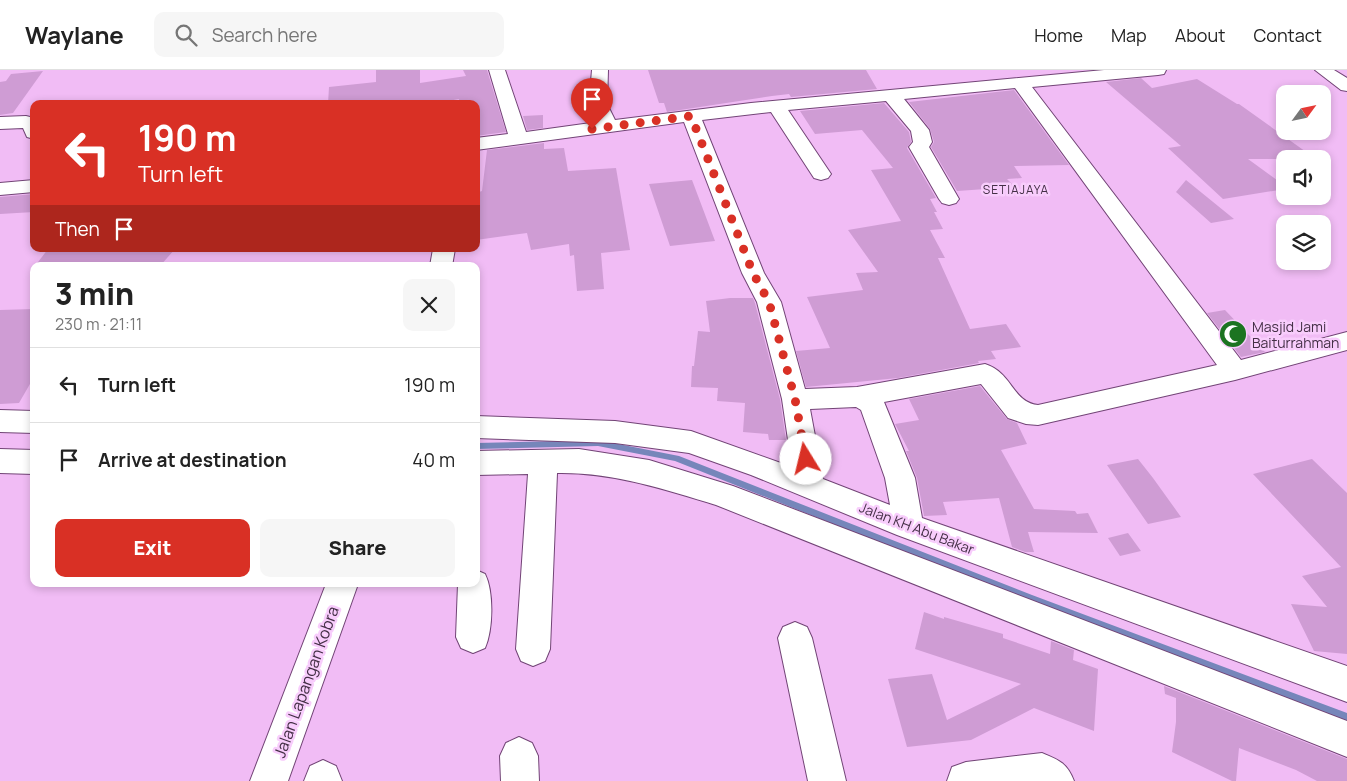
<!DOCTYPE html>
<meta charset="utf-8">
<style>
:root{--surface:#fff;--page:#f6f6f6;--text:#222;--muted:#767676;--line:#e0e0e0;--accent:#d93025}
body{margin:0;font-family:Manrope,sans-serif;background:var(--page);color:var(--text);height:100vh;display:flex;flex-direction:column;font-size:19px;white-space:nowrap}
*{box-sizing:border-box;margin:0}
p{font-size:16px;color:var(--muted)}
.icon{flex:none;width:28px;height:28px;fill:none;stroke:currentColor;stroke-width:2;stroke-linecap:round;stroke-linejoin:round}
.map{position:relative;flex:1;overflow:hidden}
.side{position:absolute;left:30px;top:192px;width:450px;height:325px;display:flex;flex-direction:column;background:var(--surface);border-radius:10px;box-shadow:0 2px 8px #0003}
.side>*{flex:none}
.banner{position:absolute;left:30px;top:30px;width:450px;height:152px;border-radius:10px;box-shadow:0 2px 8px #0003;background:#d93025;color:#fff;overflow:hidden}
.needle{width:32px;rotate:57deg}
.fabs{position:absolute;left:1276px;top:15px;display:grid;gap:10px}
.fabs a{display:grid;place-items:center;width:55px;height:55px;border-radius:10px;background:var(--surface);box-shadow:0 2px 8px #0003;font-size:25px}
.pin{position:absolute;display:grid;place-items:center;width:42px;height:42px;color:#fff;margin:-51px -21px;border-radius:50% 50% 50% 0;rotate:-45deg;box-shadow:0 0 5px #0007}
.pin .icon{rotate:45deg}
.me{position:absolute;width:55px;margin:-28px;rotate:351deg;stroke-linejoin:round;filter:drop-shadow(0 0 4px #0008)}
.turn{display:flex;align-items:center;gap:18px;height:105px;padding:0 25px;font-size:22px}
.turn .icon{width:65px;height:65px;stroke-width:2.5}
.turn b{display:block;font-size:35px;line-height:42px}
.then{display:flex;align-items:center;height:48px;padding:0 25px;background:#0003;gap:10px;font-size:19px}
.round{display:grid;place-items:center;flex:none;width:52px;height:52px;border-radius:10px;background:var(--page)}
.headline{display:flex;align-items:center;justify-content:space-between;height:85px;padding:0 25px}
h1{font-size:30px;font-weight:800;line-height:38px}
.primary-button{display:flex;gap:10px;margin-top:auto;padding:10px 25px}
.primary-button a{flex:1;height:58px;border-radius:10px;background:var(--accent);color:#fff;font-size:20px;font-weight:800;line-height:58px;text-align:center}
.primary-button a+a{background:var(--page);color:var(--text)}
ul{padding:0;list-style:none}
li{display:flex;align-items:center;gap:15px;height:75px;padding:0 25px;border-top:1px solid var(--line)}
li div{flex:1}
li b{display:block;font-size:19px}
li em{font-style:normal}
header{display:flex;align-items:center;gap:30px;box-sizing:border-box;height:70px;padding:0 25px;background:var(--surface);border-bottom:1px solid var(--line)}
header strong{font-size:24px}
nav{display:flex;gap:28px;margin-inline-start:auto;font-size:18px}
.search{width:350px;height:45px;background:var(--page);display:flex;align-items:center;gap:12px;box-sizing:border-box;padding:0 18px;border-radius:10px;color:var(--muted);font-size:19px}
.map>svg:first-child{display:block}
</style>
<header>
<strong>Waylane</strong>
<div class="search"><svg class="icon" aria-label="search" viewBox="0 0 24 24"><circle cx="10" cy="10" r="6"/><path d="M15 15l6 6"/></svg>Search here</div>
<nav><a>Home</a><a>Map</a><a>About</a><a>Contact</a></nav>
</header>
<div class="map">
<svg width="1347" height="711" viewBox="0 0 1347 711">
<rect width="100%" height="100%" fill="#f1bcf5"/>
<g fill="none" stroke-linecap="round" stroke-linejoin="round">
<path fill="#7686ba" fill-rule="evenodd" d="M 598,370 L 679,386 L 1032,525 L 1347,643 L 1347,653 L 1027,531 L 675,391 L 598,376 L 476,379 L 476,373 Z"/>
</g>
<path fill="#cf9cd4" d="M 376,0 L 420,0 L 420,13 L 466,6 L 463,0 L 487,0 L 506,62 L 476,66 L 476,34 L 458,34 L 459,29 L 432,34 L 328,34 L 329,17 L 376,12 Z
M 648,0 L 866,0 L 877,19 L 791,27 L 789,24 L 772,26 L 667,42 L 664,33 L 659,33 Z
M 43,1 L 13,43 L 0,45 L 0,12 L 6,11 L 11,4 Z
M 1141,8 L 1152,18 L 1197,9 L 1237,34 L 1239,34 L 1316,89 L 1248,89 L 1285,116 L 1285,119 L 1223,129 L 1168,78 L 1181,76 L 1106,12 Z
M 1014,20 L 1069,95 L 1014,96 L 1022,108 L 1007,109 L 1015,117 L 957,121 L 931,77 L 934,72 L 930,59 L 909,32 Z
M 884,33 L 909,62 L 911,72 L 907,78 L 936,128 L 930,129 L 937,142 L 934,142 L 943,159 L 930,160 L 945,188 L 938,188 L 970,259 L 1006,254 L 1021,277 L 991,281 L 996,289 L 978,291 L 979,293 L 898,308 L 806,317 L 796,281 L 830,278 L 807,227 L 863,220 L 856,203 L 878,202 L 848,160 L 901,151 L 871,100 L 893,98 L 862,60 L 815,64 L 800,41 Z
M 543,45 L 543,58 L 527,60 L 523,46 Z
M 544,73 L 544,79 L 564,78 L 568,101 L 616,98 L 630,180 L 601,183 L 604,219 L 577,221 L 574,185 L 570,186 L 569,174 L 531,180 L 527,163 L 476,170 L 476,135 L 480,134 L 479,122 L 482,121 L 487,80 Z
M 692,110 L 715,171 L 670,176 L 649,114 Z
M 1186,110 L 1234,149 L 1211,153 L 1176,122 Z
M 34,124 L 34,142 L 0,144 L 0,127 Z
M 48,179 L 175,179 L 160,196 L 116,194 L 115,196 L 35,196 Z
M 730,228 L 753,228 L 755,233 L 780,329 L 786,370 L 769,370 L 768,364 L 743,362 L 745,333 L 717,331 L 718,318 L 691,317 L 692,296 L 694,296 L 698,261 L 710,262 L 706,231 Z
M 34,239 L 34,307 L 19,333 L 0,334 L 0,240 Z
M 1225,240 L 1265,282 L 1241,287 L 1207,243 Z
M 980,316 L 1007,349 L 1017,353 L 1027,374 L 1001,380 L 1034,439 L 1075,441 L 1077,444 L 1088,443 L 1098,463 L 1028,462 L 1034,482 L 1025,482 L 1012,477 L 999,428 L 943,432 L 947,445 L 924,446 L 917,408 L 906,381 L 909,381 L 895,354 L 919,350 L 909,329 Z
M 1138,389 L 1153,408 L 1181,447 L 1148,454 L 1107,395 Z
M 1312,389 L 1347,423 L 1347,584 L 1314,581 L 1291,534 L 1327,537 L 1302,506 L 1341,497 L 1253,404 Z
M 1128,463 L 1141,481 L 1120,486 L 1108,468 Z
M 924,542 L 944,549 L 944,547 L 1003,564 L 1003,568 L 1050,584 L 1051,571 L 1074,580 L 1073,590 L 1098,599 L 1094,661 L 1034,638 L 971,670 L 907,677 L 888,609 L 932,604 L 947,650 L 1021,614 L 915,579 Z
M 1164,616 L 1347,689 L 1347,711 L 1317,711 L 1296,700 L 1239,678 L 1236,711 L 1232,711 L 1172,682 L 1176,652 L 1176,628 L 1165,624 Z"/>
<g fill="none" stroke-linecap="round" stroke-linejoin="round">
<defs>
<path id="minor" d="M 489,0 L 505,0 L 526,62 L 598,52 L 589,34 L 592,0 L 608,0 L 607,34 L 615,50 L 751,33 L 1104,0 L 1166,0 L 1164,4 L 1158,5 L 1032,17 L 1241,290 L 1347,262 L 1347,280 L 1235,310 L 1038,355 L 1026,354 L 1008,348 L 981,314 L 884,332 L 915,408 L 922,448 L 1347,596 L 1347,632 L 897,465 L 751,405 L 689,383 L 615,373 L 476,368 L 476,346 L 615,351 L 691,361 L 792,397 L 782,329 L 757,232 L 742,203 L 684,52 L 476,80 L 476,68 L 508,64 ZM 1015,18 L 1217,295 L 1038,335 C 1012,332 1013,303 985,294 L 857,317 L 805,319 L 781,232 L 764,203 L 702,50 L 771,42 L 814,108 L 821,110 L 828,108 L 831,104 L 788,40 L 886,31 L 911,61 L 913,72 L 909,77 L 939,129 L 942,133 L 949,135 L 956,133 L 959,129 L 929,77 L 932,72 L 929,60 L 904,29 ZM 856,337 L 861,340 L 885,408 L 890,435 L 823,409 L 810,339 Z
M 1315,0 L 1334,0 L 1347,8 L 1347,21 L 1341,20 Z
M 26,46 L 34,48 L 34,69 L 27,67 L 23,58 L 0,59 L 0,47 Z
M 34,110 L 34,122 L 0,125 L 0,113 Z
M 433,179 L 455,179 L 452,196 L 430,196 Z
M 0,340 L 34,341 L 34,363 L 0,362 Z
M 0,379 L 34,380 L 34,404 L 0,403 Z
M 579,379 L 649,390 L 733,416 L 1347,651 L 1347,687 L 716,435 C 664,419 612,402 557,403 L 550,579 L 545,591 L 533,596 L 521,591 L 516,579 L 528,404 L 476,405 L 476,381 Z
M 476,500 L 485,504 C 494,522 493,560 485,578 L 473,583 L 461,578 L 456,567 L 458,514 L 476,514 Z
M 326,514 L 358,514 L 288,711 L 250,711 Z
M 795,552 L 807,557 L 812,568 L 846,711 L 808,711 L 778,568 L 783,557 Z
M 519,667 L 532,673 L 538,686 L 539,711 L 501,711 L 500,686 L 506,673 Z
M 1042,683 C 1059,690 1067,693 1074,711 L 947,711 L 952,697 L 966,692 Z
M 323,690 L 336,696 L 342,711 L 304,711 L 310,696 Z"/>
</defs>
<use href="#minor" stroke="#724476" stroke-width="2"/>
<use href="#minor" fill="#fff" fill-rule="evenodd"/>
</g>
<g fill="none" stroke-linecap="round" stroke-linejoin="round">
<path stroke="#d93025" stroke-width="9" stroke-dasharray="0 16.2" d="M 592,59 L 691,46 L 753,203 L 769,232 L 795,329 L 806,389"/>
</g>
<defs>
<symbol id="mosque-disc" viewBox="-11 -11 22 22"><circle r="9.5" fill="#1c7421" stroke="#f8cdfc"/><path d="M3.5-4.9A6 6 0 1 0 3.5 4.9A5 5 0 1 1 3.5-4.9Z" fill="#fff"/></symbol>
</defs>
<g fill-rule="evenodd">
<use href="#mosque-disc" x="1217" y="248" width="32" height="32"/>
</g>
<g text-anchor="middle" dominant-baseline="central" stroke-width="5" stroke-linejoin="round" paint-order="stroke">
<g font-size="12" letter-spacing="1" fill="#442f46" stroke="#f8cdfc">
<text x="1016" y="119">SETIAJAYA</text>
</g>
<g font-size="14" fill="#442f46" stroke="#f8cdfc" text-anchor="start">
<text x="1252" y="256">Masjid Jami<tspan x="1252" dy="16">Baiturrahman</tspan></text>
</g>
<g font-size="14" fill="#442f46" stroke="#f8cdfc">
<text transform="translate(917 458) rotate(21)">Jalan KH Abu Bakar</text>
</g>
<g font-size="16" fill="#442f46" stroke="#f8cdfc">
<text transform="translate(306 612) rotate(-70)">Jalan Lapangan Kobra</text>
</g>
</g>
</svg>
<div class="fabs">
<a><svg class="needle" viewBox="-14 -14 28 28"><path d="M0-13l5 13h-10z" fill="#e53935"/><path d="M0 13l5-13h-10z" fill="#767676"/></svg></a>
<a><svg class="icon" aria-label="sound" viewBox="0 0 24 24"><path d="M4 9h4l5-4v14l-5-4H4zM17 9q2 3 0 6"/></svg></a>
<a><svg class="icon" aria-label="layers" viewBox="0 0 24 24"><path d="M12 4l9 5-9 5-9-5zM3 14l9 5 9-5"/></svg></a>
</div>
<div class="pin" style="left:592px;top:59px;background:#d93025"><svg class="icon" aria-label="arrive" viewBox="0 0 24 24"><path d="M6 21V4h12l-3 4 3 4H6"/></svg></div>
<svg class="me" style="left:806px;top:389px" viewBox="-20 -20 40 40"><circle r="19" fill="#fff"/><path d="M0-13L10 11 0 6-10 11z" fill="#d93025"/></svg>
<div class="banner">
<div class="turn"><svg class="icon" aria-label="left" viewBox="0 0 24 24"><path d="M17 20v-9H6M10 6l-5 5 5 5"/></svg><div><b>190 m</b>Turn left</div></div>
<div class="then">Then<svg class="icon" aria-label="arrive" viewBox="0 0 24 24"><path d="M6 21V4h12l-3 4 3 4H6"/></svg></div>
</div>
<section class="side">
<div class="headline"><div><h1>3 min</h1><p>230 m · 21:11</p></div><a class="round"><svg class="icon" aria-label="close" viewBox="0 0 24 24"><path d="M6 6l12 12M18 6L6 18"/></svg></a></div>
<ul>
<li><svg class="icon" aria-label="left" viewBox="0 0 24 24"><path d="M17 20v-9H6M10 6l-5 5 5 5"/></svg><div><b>Turn left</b></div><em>190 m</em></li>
<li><svg class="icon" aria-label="arrive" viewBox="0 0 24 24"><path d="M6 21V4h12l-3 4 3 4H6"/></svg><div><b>Arrive at destination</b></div><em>40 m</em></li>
</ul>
<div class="primary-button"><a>Exit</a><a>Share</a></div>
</section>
</div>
